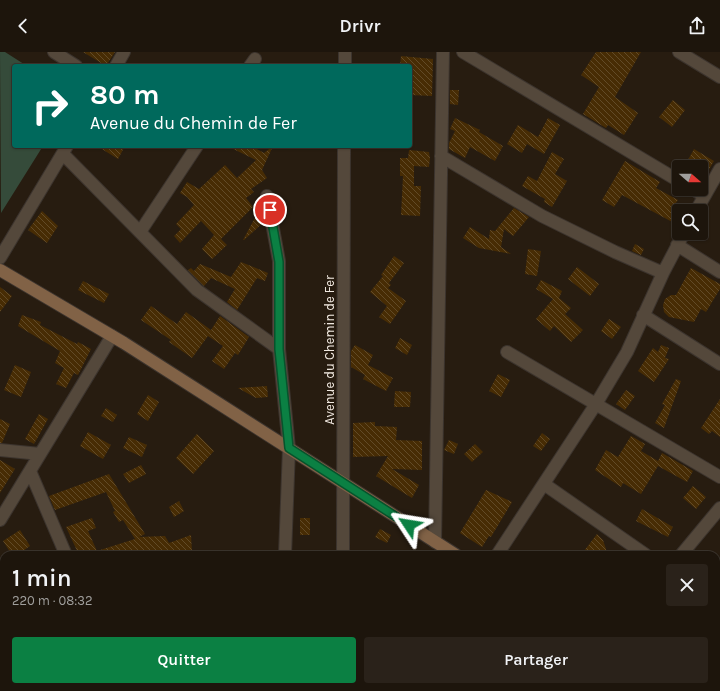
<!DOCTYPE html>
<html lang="fr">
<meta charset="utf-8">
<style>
:root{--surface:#1d150c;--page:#2a221a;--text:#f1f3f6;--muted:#a09f9d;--line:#3b342d;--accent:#0b8043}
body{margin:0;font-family:Karla,sans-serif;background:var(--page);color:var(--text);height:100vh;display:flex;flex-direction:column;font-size:15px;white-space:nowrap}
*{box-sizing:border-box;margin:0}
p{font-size:13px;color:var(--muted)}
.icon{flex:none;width:22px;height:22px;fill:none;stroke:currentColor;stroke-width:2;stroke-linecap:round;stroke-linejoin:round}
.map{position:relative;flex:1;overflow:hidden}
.details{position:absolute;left:0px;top:499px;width:720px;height:140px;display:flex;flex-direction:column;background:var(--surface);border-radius:12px 12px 0 0;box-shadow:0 1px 3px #0004,0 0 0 1px var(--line)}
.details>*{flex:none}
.hud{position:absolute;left:12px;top:12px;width:400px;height:84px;border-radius:4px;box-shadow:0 1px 3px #0004,0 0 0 1px var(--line);background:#00695c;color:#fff;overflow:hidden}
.needle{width:26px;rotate:110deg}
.tools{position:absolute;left:672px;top:108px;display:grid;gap:8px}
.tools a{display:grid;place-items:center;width:36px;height:36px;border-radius:4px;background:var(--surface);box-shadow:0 1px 3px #0004,0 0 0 1px var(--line);font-size:20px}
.pin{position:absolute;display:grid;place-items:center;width:34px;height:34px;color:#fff;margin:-17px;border:2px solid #fff;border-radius:50%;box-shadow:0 1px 4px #0007}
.me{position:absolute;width:44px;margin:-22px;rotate:303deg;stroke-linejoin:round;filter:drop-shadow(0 0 3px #0008)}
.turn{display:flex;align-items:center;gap:14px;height:84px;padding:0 12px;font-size:18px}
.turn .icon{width:52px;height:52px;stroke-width:2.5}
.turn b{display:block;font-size:28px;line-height:34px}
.round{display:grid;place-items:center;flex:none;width:42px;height:42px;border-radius:4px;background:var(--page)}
.overview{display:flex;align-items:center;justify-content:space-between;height:68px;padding:0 12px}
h1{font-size:24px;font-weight:600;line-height:30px}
.action{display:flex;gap:8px;margin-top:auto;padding:8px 12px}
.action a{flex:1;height:46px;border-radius:4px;background:var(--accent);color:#fff;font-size:16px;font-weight:600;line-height:46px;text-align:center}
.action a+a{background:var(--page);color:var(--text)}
header{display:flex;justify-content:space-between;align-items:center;height:52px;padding:0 12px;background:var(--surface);font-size:18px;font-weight:600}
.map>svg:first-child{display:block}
</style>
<header><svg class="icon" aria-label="back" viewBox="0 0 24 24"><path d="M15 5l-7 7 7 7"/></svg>Drivr<svg class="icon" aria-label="share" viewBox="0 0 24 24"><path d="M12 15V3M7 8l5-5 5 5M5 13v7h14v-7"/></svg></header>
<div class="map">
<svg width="720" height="639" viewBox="0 0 720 639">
<defs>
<pattern id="building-back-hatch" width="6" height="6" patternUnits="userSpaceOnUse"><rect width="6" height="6" fill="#472c04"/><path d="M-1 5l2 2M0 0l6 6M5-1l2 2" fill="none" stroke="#624b28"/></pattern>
</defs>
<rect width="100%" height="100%" fill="#271c10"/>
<path fill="#354b3a" d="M 0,0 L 5,0 L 27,14 L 14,14 L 14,94 L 43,94 L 1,161 Z"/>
<path fill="url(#building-back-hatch)" d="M 83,0 L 115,0 L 106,14 Z
M 596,0 L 641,0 L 615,45 L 638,61 L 624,83 L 608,73 L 606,76 L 583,62 L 599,35 L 581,23 Z
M 401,4 L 433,7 L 432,44 L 410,43 L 410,14 L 400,14 Z
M 450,38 L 459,38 L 458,53 L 450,52 Z
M 673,48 L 685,58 L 672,75 L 659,65 Z
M 455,66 L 480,78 L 479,80 L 503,94 L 495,109 L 470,95 L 465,106 L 449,97 L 449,91 L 455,79 L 450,77 Z
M 548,66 L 560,73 L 544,102 L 527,92 L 522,101 L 507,92 L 518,73 L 538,85 Z
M 97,94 L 125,94 L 118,107 Z
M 227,94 L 251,94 L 264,101 L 273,94 L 262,118 L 267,126 L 251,137 L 254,140 L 246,146 L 253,155 L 221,187 L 227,193 L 212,207 L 202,197 L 214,183 L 201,169 L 180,191 L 174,184 L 181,177 L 176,172 L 194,153 L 187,145 L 180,141 L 187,130 L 199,137 L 225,113 L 237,126 L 256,108 Z
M 694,97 L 714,109 L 701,131 L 701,115 L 684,115 Z
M 409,98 L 429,100 L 430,106 L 429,115 L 414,114 L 414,134 L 421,134 L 420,164 L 401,163 L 403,124 L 400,124 L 400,106 L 408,106 Z
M 552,100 L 564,107 L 555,122 L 567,129 L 552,155 L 544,150 L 545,147 L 522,134 L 528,124 L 537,129 Z
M 625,109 L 660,130 L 656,136 L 678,148 L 675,152 L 679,154 L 679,167 L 676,172 L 622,143 L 614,155 L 602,148 Z
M 514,156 L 529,165 L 513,184 L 504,177 L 501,195 L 511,202 L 479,196 L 463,186 L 470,175 L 489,187 L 490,178 L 495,179 Z
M 42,159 L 58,174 L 47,191 L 28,178 Z
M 258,160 L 264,170 L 244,188 L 243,188 Z
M 635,192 L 644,197 L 641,203 L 632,199 Z
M 528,197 L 541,199 L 537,224 L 525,222 Z
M 394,204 L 404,211 L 389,231 L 391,233 L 388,236 L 406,249 L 390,272 L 379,265 L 387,254 L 370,240 L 383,224 L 381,223 Z
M 241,210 L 268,221 L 265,229 L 257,226 L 237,258 L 227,250 L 235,237 L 211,226 L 204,234 L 188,218 L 191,216 L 194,219 L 200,212 L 231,225 Z
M 577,215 L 599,232 L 590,244 L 568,227 Z
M 691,216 L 720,232 L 720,237 L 706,260 L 701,257 L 694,270 L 669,265 L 664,260 L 663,253 L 665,247 L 671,243 L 676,243 Z
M 541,228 L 562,239 L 559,246 L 571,256 L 565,262 L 583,278 L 571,290 L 554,274 L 550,279 L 536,267 L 553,247 L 536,237 Z
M 83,229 L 109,242 L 104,251 L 78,238 Z
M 0,235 L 12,244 L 0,260 Z
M 151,254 L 177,272 L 186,260 L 211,278 L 220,264 L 249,285 L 238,303 L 235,301 L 224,317 L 212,309 L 223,294 L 208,284 L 192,306 L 169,290 L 171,288 L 141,268 Z
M 22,263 L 41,270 L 40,273 L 77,292 L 78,290 L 91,297 L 78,323 L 74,321 L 66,336 L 56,332 L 64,316 L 55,311 L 60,299 L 18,274 Z
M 609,267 L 621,275 L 612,287 L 601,279 Z
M 400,286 L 412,293 L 407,303 L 395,296 Z
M 355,293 L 373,303 L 368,313 L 393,326 L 386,339 L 363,327 L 365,323 L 351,315 L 351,299 Z
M 661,293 L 669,296 L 665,306 L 669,307 L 654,330 L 638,319 L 653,296 L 658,300 Z
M 15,313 L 31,320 L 21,345 L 4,338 Z
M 498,322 L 510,328 L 501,345 L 489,339 Z
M 676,327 L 681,329 L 664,376 L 655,371 L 665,353 L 662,352 Z
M 267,334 L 268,345 L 256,346 L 238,336 Z
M 626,338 L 635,344 L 625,358 L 616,352 Z
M 395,339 L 411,340 L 410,355 L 394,355 Z
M 148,343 L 159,350 L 148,369 L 137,362 Z
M 720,347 L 720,385 L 712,379 L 709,382 L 701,376 Z
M 106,356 L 117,363 L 113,370 L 101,364 Z
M 39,362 L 48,367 L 34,392 L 25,387 Z
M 0,367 L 10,372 L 2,391 L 0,391 Z
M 375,370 L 375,374 L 397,375 L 396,388 L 422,389 L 422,418 L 392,417 L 419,433 L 412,446 L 376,424 L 388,404 L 353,405 L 353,371 Z
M 88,380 L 111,393 L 103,407 L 80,394 Z
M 542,381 L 550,387 L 541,399 L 533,394 Z
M 197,382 L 214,399 L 193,422 L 176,406 Z
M 631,384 L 645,392 L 641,399 L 658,409 L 662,401 L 693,419 L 687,430 L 658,414 L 641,442 L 623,431 L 621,435 L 595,418 L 606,398 L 618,405 Z
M 129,385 L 147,393 L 142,405 L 123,396 Z
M 449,388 L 458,392 L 454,402 L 444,398 Z
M 475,392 L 483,400 L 472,410 L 464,402 Z
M 0,408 L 15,417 L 0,441 Z
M 141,413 L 146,422 L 129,431 L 123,422 Z
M 109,422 L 145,482 L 139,485 L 165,484 L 169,491 L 191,483 L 192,500 L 183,503 L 79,503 L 66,475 L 92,466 L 96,476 L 88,479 L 97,499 L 135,487 L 123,468 L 119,470 L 113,460 L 115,459 L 106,440 L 55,458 L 49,444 Z
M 693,434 L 706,445 L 696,457 L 683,446 Z
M 486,438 L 512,450 L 491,485 L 489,484 L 482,495 L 460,481 Z
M 179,449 L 184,459 L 174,465 L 169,455 Z
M 642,457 L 673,475 L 668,485 L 636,469 Z
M 300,466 L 310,466 L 310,483 L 300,483 Z
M 380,477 L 391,483 L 387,491 L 375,485 Z
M 20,478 L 30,494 L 17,503 L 12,503 L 3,489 Z
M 597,482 L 603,488 L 608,503 L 581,503 Z"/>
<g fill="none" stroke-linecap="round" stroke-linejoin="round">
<defs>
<path id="street" d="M 54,0 L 76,14
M 463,0 L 679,129
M 679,0 L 720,25
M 116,14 L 124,0
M 250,14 L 255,7
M 345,14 L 345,0
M 63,102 L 197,238 L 279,297
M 441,104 L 542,164 L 615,200 L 663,221
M 693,137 L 704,144
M 267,144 L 279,209 L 279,297 L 289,396 L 285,503
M 696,159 L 720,117
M 140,180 L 197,94
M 677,193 L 720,220
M 0,206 L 67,94
M 643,263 L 720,312
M 507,300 L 720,425
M 0,398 L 40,402
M 30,419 L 66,503
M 544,432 L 646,503
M 0,468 L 112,284
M 435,490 L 443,0
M 343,503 L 344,94
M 497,503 L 596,352 L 627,300 L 663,221 L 684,181
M 681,503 L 720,456
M 0,619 L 4,618
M 120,635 L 121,639
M 280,635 L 280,639
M 436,635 L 442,639
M 340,639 L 340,635
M 560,639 L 564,635"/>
<path id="secondary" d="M 0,218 L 124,291 L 456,503
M 658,635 L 664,639"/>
</defs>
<use href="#street" stroke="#3c342e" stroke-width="14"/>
<use href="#secondary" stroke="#3c342e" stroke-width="14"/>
<use href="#street" stroke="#54483b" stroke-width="12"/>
<use href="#secondary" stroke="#816246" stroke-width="12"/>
</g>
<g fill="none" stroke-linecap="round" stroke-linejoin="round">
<defs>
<path id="route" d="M 270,158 L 279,210 L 279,297 L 289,396 L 409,473"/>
</defs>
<use href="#route" stroke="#07532c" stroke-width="10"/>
<use href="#route" stroke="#0b8043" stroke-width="7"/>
</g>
<g text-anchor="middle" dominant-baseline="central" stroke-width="3" stroke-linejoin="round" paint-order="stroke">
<g font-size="13" fill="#f0e8e0" stroke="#271c10">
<text transform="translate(329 298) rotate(-90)">Avenue du Chemin de Fer</text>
</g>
</g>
</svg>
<div class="tools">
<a><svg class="needle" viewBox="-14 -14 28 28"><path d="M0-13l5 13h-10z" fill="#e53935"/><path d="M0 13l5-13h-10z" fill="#a09f9d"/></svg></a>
<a><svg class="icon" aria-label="search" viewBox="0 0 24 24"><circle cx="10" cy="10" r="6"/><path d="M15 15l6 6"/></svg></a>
</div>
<div class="pin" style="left:270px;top:158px;background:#d93025"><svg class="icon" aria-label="arrive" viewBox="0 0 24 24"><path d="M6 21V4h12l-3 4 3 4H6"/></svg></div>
<svg class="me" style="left:409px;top:473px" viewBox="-20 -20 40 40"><path d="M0-17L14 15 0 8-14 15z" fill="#0b8043" stroke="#fff" stroke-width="4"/></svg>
<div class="hud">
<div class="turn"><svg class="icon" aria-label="right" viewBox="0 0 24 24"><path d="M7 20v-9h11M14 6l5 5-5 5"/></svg><div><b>80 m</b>Avenue du Chemin de Fer</div></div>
</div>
<section class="details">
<div class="overview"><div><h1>1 min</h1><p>220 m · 08:32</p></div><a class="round"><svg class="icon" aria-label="close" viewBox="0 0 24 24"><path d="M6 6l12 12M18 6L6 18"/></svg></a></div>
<div class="action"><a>Quitter</a><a>Partager</a></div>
</section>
</div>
